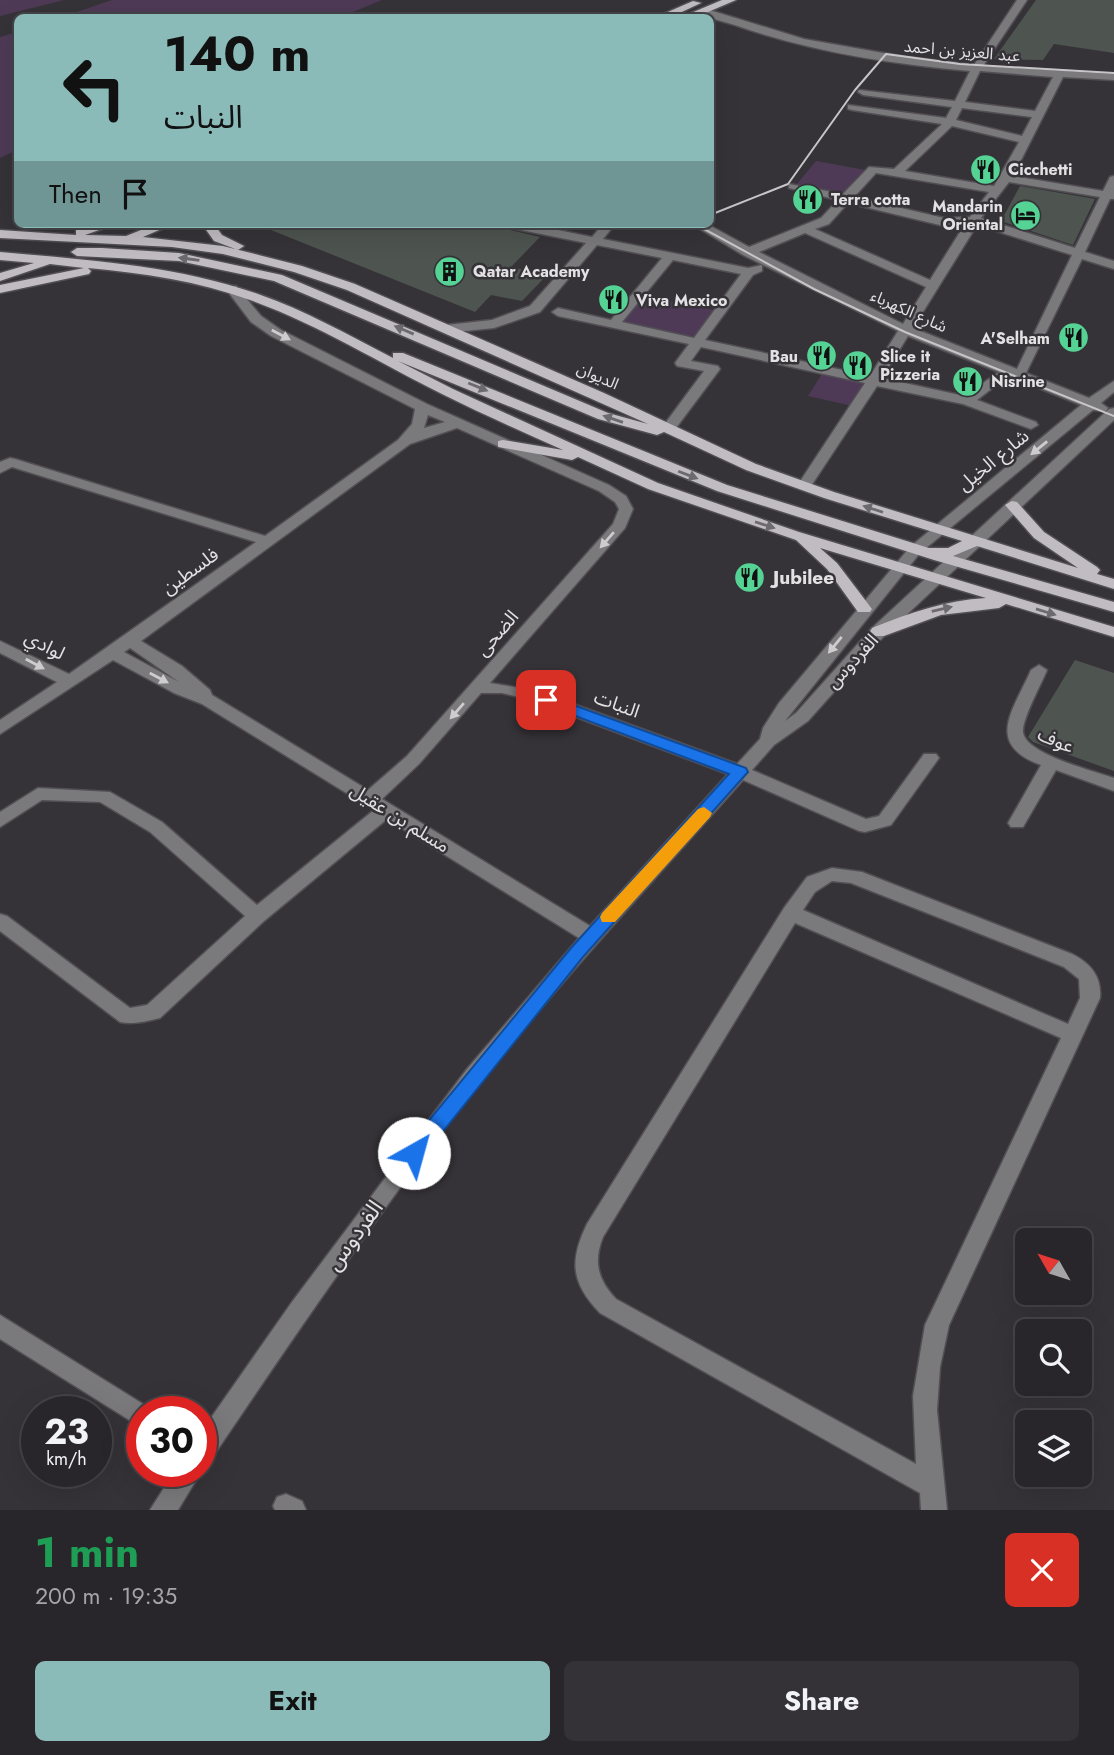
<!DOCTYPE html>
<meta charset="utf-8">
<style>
:root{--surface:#28262a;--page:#343236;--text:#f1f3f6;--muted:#a5a5a8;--line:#444347;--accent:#8bbbb9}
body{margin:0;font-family:Jost,"Noto Sans Arabic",sans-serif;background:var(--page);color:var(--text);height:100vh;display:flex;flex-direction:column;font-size:26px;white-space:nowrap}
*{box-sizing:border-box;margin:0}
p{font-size:23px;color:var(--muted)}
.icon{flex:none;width:38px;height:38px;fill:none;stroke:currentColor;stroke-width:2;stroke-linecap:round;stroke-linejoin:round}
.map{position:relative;height:1510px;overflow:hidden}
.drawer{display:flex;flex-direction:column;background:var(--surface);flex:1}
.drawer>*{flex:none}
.hud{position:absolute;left:14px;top:14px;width:700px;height:214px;border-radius:10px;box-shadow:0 7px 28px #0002,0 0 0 2px var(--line);background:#8bbbb9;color:#111;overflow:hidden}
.needle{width:46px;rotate:309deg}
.tools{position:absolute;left:1015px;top:1228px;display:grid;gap:14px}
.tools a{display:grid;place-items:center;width:77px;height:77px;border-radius:10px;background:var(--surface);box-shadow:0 7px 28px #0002,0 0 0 2px var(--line);font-size:35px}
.speed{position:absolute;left:21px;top:1396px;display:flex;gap:14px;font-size:35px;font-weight:700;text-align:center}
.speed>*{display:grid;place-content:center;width:91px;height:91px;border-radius:50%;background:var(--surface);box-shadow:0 7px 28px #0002,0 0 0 2px var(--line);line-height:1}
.speed small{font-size:18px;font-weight:400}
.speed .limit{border:10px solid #d22;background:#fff;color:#111}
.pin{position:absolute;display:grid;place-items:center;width:60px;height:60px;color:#fff;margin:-30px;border-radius:14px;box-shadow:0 4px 10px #0006}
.me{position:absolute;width:77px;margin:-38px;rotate:38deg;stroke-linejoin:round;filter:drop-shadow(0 0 5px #0008)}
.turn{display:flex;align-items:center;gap:24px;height:147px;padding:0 35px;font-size:32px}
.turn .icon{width:91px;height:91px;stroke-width:2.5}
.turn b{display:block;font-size:49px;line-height:60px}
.then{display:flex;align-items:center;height:66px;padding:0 35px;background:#0003;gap:14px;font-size:26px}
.round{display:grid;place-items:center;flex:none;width:74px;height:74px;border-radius:10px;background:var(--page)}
.overview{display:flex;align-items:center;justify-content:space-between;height:119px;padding:0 35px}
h1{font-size:42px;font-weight:700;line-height:52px;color:#1e9e55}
.cta{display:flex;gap:14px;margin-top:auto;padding:14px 35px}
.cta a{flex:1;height:80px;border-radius:10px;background:var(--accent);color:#111;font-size:28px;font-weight:700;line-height:80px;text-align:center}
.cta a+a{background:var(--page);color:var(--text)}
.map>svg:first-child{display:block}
</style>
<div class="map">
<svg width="1114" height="1510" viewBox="0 0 1114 1510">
<rect width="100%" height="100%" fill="#363338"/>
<path fill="#4e3a56" d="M 0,0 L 64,0 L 0,16 Z
M 112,0 L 382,0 L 341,17 L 62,17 Z
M 17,32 L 17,150 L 0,158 L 0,37 Z
M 816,161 L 865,170 L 845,195 L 797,184 Z
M 637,294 L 719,311 L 698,341 L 614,324 Z
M 825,369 L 874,380 L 857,407 L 808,396 Z"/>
<path fill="#4e5450" d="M 1036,0 L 1114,0 L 1114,53 L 1054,44 L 1043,60 L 994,59 Z
M 1020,186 L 1095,199 L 1073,245 L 1001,221 Z
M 256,224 L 485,224 L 540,237 L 511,267 L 547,275 L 522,301 L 491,295 L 475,312 Z
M 1075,660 L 1114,673 L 1114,771 L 1033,742 L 1028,737 Z"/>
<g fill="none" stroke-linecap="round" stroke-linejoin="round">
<defs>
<path id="minor" d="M 1017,0 L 1027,0 L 983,66 L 1114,74 L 1114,80 L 1063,77 L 1013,176 L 1103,191 L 1110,177 L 1114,176 L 1114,199 L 1110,199 L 1085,252 L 1114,261 L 1114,269 L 1082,259 L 1026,373 L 1089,398 L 1114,381 L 1114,392 L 1101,403 L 1108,408 L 1106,411 L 1093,410 L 920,553 L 785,721 L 796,713 L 872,628 L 1109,409 L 1114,408 L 1114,420 L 884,636 L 808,721 L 774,745 L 752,770 L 866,819 L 879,816 L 924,754 L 936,754 L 939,758 L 891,825 L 865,832 L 859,831 L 743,780 C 655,879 564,977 481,1081 C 385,1203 297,1332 210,1461 L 201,1465 L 201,1432 L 292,1302 L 467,1069 L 579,938 L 387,819 L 264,921 L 160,1018 C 148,1021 132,1025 120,1022 L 0,931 L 0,914 L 7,916 L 130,1008 L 147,1005 L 245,916 L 150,832 L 100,802 L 42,800 L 0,827 L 0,812 L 38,788 L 110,792 L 162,822 L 257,905 L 374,810 L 202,704 L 174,693 L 113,660 L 0,734 L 0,720 L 57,682 L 0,653 L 0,641 L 69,674 L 256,542 L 12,467 L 0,473 L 0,462 L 10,458 L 15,459 L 265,536 L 398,440 L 412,424 L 415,409 L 271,336 L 251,322 L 226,289 L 228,286 L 236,286 L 261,316 L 281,330 L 427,404 L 609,485 L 626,496 L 633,509 L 625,528 L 490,683 L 538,691 L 737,764 L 760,739 L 763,728 L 779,703 L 910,547 L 1081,405 L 1004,374 L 1004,379 L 977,400 L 1036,422 L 1038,425 L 1031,429 L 963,404 L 877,386 L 809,489 L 804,490 L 797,486 L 865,383 L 701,347 L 691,361 L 718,366 L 720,369 L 673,432 L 668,433 L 661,429 L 704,371 L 677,366 L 675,363 L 689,344 L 558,316 L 552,312 L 558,308 L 611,320 L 662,258 L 597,245 L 540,312 L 494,328 L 446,333 L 440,329 L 446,325 L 492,320 L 530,306 L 586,243 L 511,228 L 505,224 L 529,224 L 592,237 L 603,224 L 615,224 L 603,239 L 748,268 L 762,265 L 762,271 L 753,275 L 705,340 L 870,376 L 898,331 L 743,255 L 692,224 L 707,224 L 749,247 L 821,218 L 838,200 L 789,188 L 789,184 L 843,194 L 869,167 L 894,169 L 942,124 L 852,110 L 848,109 L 848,105 L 946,118 L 952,107 L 863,95 L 858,92 L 859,90 L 955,101 L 970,71 C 892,64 812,52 738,26 C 725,22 709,19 698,11 L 703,8 L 804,39 L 906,57 L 974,65 ZM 980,71 L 1053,77 L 1035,111 L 965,102 ZM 962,108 L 1032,117 L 1022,136 L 956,120 ZM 952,126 L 1019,142 L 994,186 L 905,171 ZM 876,173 L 989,192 L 970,217 L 944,218 L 854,197 ZM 1009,182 L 1100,197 L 1075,248 L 981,218 ZM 848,203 L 944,226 L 965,224 L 930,280 L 815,229 L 829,224 ZM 977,225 L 1072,255 L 1017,369 L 913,328 ZM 805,233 L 926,287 L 903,324 L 759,252 ZM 673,260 L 741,274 L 694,338 L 622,322 ZM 908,336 L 999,372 L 964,396 L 882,378 ZM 428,415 L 445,422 L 424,428 ZM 457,428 L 599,491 L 615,502 L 619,509 L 613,524 L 407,756 L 368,790 L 212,695 L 210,690 L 182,666 L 141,641 L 410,444 ZM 130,648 L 179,682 L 124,652 ZM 481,693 L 502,693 L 528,699 L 728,774 L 590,926 L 382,799 L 419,764 Z
M 1039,665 L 1047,670 C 1041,685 1024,715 1023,730 C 1021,753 1094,771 1114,778 L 1114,791 L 1056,770 L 1023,827 L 1011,827 L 1008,823 L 1041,765 C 984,744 1013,711 1031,670 Z
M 832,868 L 862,872 L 1072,954 C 1090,963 1102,976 1100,998 L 949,1325 L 940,1367 L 937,1410 L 947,1510 L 921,1510 L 920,1493 L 600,1313 C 571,1283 569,1261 587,1224 L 784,908 L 807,877 ZM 832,881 L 851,883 L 1064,967 L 1079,979 L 1080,998 L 1068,1024 L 803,910 L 815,892 ZM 795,923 L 1061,1038 L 925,1325 L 913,1396 L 916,1464 L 616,1299 C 598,1280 593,1262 603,1237 Z
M 0,1315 L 151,1409 L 152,1412 L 142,1412 L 142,1428 L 0,1339 Z
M 174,1472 L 201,1472 L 178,1510 L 150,1510 Z
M 286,1494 L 302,1501 L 306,1510 L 275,1510 L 273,1506 L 277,1497 Z"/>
<path id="major" d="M 722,0 L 736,0 L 694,18 L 679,18 Z
M 693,1 L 701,3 L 669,18 L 654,18 Z
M 97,224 L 116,224 L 85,235 L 126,236 L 156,224 L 173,224 L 143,237 L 223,246 L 302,266 L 355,284 L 604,393 L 756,464 L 834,492 L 1078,568 L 1034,538 L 1005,505 L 1012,501 L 1017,502 L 1044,532 L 1097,567 L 1100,570 L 1097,574 L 1114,579 L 1114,589 L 977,546 L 953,556 L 1114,602 L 1114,612 L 934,560 L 717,491 L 398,361 L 453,389 L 658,483 L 799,532 L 1114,627 L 1114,637 L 1006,604 L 999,608 L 941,615 L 884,636 L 872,636 L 870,632 L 872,628 C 909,613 946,600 986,598 L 820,548 L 837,563 L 872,609 L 870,612 L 858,612 L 827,569 L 796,540 L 648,489 L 578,457 L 572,460 L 498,447 L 498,441 L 503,440 L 563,450 C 523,432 482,414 442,394 C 378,362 317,324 250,300 C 198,281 142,273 88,268 L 91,271 L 89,274 L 0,293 L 0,285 L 84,268 L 50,264 L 0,281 L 0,273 L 34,263 L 0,260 L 0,252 C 87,260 175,265 258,294 C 305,310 348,335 393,358 L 393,353 L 403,353 L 727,485 L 929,548 L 948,548 L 962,541 L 824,498 L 746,470 L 664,432 L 657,435 L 598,419 L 274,281 L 179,261 L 77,256 L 71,252 L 77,248 L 102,248 L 179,253 L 282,275 L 608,413 L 648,424 L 347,290 L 294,272 L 223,254 L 172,247 L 0,238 L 0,230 L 76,235 L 76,230 Z
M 202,224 L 214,224 L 222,235 L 244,246 L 238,250 L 214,241 Z"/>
</defs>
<use href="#minor" stroke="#524f54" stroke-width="3"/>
<use href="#major" stroke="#524f54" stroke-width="3"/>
<use href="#minor" fill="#7a797b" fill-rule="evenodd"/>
<use href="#major" fill="#c0bcc1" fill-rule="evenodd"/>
<path stroke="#c8c5c9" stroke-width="2" d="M 710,215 L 788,184 L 855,90 L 886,54 L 960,64 L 1114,73
M 695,224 L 814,289 L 905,332 L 1114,416"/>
</g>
<defs><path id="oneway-solid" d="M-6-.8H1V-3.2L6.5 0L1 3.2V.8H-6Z" transform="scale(1.75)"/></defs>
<g fill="#6d6a6f">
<use href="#oneway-solid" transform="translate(189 259) rotate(-172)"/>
<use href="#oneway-solid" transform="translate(404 330) rotate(-157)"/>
<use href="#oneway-solid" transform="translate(478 387) rotate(22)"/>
<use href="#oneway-solid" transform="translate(613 419) rotate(-161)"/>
<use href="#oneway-solid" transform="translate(688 475) rotate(21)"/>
<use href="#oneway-solid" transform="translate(873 509) rotate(-162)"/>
<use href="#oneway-solid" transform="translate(765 525) rotate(18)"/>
<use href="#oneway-solid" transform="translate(942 609) rotate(-13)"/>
<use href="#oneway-solid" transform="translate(1046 612) rotate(17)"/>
</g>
<g fill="#cecccf">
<use href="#oneway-solid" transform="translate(281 335) rotate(28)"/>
<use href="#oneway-solid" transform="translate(1039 448) rotate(141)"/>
<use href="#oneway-solid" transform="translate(607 540) rotate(131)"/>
<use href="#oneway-solid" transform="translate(835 645) rotate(129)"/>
<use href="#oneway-solid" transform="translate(35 664) rotate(28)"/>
<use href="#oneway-solid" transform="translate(159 678) rotate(28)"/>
<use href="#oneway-solid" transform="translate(457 711) rotate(131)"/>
</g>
<path fill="#1a73e8" stroke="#114b97" stroke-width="2" d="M 546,695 L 746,768 L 748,772 L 583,957 L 421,1159 L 414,1161 L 407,1159 L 404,1153 L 407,1147 L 571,948 L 729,774 L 541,703 L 538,700 L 541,696 Z"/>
<path fill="#f59e0b" d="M 704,807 L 712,813 L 710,817 L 615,922 L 602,922 L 600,917 L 602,913 L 698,809 Z"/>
<defs>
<symbol id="restaurant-disc" viewBox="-11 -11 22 22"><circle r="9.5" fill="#55d395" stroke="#363338"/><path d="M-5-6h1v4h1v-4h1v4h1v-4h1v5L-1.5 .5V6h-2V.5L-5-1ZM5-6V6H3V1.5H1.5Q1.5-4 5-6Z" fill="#111"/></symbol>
<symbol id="hotel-disc" viewBox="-11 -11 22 22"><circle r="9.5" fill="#55d395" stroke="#363338"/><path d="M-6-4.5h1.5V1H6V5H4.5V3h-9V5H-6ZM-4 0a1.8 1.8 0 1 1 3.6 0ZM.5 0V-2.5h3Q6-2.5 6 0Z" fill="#111"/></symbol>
<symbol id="building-disc" viewBox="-11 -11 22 22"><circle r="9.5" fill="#55d395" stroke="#363338"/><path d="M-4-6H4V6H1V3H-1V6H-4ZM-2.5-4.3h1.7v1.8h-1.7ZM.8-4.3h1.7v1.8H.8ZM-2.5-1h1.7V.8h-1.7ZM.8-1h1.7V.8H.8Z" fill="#111"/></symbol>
</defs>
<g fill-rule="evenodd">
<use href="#restaurant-disc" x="968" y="152" width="35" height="35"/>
<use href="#restaurant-disc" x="790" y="182" width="35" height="35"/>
<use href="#hotel-disc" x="1008" y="198" width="35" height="35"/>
<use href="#building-disc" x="432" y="254" width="35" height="35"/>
<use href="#restaurant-disc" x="596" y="282" width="35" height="35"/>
<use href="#restaurant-disc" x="1056" y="320" width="35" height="35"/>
<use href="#restaurant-disc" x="804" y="338" width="35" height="35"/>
<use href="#restaurant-disc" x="840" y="348" width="35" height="35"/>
<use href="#restaurant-disc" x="950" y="364" width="35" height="35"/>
<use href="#restaurant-disc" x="732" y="560" width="35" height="35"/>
</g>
<g text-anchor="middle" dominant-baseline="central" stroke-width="5" stroke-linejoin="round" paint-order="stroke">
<g font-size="16" fill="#e3e1e4" stroke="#363338">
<text transform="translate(962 51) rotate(5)">عبد العزيز بن احمد</text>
<text transform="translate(909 311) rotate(24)">شارع الكهرباء</text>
<text transform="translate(598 376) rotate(24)">الديوان</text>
</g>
<g font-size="16" font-weight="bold" fill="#e3e1e4" stroke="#363338" text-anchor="start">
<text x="1008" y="169">Cicchetti</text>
<text x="831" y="199">Terra cotta</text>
<text x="1003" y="206" text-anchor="end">Mandarin<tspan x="1003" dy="18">Oriental</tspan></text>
<text x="473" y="271">Qatar Academy</text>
<text x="636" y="300">Viva Mexico</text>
<text x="1050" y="338" text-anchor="end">A'Selham</text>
<text x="798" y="356" text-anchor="end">Bau</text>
<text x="880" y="356">Slice it<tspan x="880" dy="18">Pizzeria</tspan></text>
<text x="991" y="381">Nisrine</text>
</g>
<g font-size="19" fill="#e3e1e4" stroke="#363338">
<text transform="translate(993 460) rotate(-39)">شارع الخيل</text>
<text transform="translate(190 571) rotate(-36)">فلسطين</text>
<text transform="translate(497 633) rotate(-49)">الضحى</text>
<text transform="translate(45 645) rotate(27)">لوادي</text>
<text transform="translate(852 661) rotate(-47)">الفردوس</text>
<text transform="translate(617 704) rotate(20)">النبات</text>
<text transform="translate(1056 740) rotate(24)">عوف</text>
<text transform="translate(400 818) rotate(32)">مسلم بن عقيل</text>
</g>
<g font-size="19" font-weight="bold" fill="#e3e1e4" stroke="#363338" text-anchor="start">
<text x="773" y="577">Jubilee</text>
</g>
<g font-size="23" fill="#e3e1e4" stroke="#363338">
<text transform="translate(354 1235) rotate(-54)">الفردوس</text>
</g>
</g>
</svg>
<div class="tools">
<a><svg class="needle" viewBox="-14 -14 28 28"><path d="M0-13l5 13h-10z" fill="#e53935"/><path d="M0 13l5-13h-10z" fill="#a5a5a8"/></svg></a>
<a><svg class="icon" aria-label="search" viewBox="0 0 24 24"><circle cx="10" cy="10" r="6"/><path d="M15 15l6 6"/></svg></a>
<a><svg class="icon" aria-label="layers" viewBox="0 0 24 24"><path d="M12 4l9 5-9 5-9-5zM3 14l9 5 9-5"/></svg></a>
</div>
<div class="speed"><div>23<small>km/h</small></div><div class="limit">30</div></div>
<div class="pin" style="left:546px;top:700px;background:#d93025"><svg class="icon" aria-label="arrive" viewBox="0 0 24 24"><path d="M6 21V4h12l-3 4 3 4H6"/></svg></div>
<svg class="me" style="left:414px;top:1153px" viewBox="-20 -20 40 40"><circle r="19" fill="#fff"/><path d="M0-13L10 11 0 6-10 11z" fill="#1a73e8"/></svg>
<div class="hud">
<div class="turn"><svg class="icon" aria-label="left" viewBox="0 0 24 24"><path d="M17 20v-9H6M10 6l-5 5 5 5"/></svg><div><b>140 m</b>النبات</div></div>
<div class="then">Then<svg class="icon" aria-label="arrive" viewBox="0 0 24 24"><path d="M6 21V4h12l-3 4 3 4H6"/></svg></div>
</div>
</div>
<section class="drawer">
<div class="overview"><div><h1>1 min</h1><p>200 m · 19:35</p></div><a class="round" style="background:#d93025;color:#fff"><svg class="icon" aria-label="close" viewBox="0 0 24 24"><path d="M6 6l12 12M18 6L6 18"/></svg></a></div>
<div class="cta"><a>Exit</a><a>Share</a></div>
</section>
